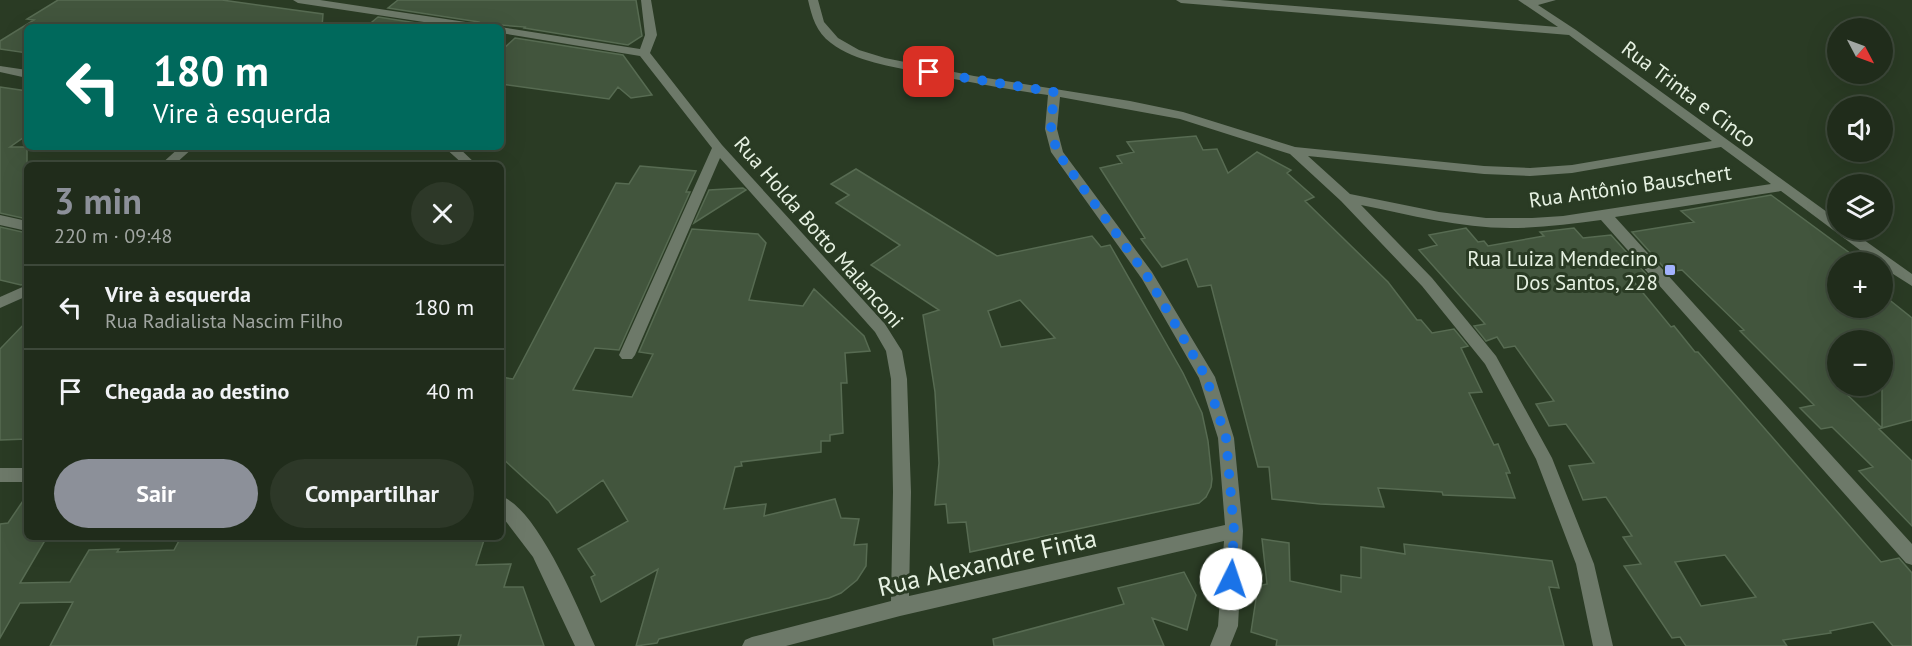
<!DOCTYPE html>
<html lang="pt">
<meta charset="utf-8">
<style>
:root{--surface:#202c1b;--page:#2d3828;--text:#f1f3f6;--muted:#a2a7a3;--line:#3d483a;--accent:#8c9099}
body{margin:0;font-family:"PT Sans",sans-serif;background:var(--page);color:var(--text);height:100vh;display:flex;flex-direction:column;font-size:22px;white-space:nowrap}
*{box-sizing:border-box;margin:0}
p{font-size:20px;color:var(--muted)}
.icon{flex:none;width:33px;height:33px;fill:none;stroke:currentColor;stroke-width:2;stroke-linecap:round;stroke-linejoin:round}
.map{position:relative;flex:1;overflow:hidden}
.drawer{position:absolute;left:24px;top:162px;width:480px;height:378px;display:flex;flex-direction:column;background:var(--surface);border-radius:9px;box-shadow:0 6px 24px #0002,0 0 0 2px var(--line)}
.drawer>*{flex:none}
.banner{position:absolute;left:24px;top:24px;width:480px;height:126px;border-radius:9px;box-shadow:0 6px 24px #0002,0 0 0 2px var(--line);background:#00695c;color:#fff;overflow:hidden}
.needle{width:39px;rotate:131deg}
.tools{position:absolute;left:1827px;top:18px;display:grid;gap:12px}
.tools a{display:grid;place-items:center;width:66px;height:66px;border-radius:50%;background:var(--surface);box-shadow:0 6px 24px #0002,0 0 0 2px var(--line);font-size:30px}
.pin{position:absolute;display:grid;place-items:center;width:51px;height:51px;color:#fff;margin:-26px;border-radius:12px;box-shadow:0 3px 9px #0006}
.me{position:absolute;width:66px;margin:-33px;rotate:4deg;stroke-linejoin:round;filter:drop-shadow(0 0 4px #0008)}
.turn{display:flex;align-items:center;gap:21px;height:126px;padding:0 30px;font-size:27px}
.turn .icon{width:78px;height:78px;stroke-width:2.5}
.turn b{display:block;font-size:42px;line-height:51px}
.round{display:grid;place-items:center;flex:none;width:63px;height:63px;border-radius:32px;background:var(--page)}
.overview{display:flex;align-items:center;justify-content:space-between;height:102px;padding:0 30px}
h1{font-size:36px;font-weight:700;line-height:45px;color:var(--accent)}
.cta{display:flex;gap:12px;margin-top:auto;padding:12px 30px}
.cta a{flex:1;height:69px;border-radius:36px;background:var(--accent);color:#fff;font-size:24px;font-weight:700;line-height:69px;text-align:center}
.cta a+a{background:var(--page);color:var(--text)}
ul{padding:0;list-style:none}
li{display:flex;align-items:center;gap:18px;height:84px;padding:0 30px;border-top:2px solid var(--line)}
li div{flex:1}
li b{display:block;font-size:22px}
li em{font-style:normal}
.map>svg:first-child{display:block}
</style>
<div class="map">
<svg width="1912" height="646" viewBox="0 0 1912 646">
<rect width="100%" height="100%" fill="#2a3b24"/>
<path fill="#42553d" stroke="#576b52" stroke-width="1.5" fill-rule="evenodd" d="M 58,0 L 222,0 L 323,14 L 322,27 L 27,27 L 27,53 L 0,49 L 0,41 L 34,20 L 27,19 Z
M 398,0 L 636,0 L 642,36 L 628,45 L 524,28 L 525,27 L 500,25 L 487,27 L 479,22 L 388,8 Z
M 378,17 L 442,27 L 366,27 Z
M 515,38 L 623,55 L 652,95 L 631,98 L 618,87 L 609,99 L 501,84 L 501,51 Z
M 0,87 L 27,91 L 27,135 L 10,147 L 27,147 L 27,219 L 0,213 Z
M 1196,136 L 1203,150 L 1217,149 L 1228,173 L 1257,152 L 1291,170 L 1287,173 L 1314,197 L 1305,201 L 1388,282 L 1417,320 L 1421,320 L 1432,333 L 1454,329 L 1468,346 L 1461,348 L 1482,392 L 1469,393 L 1494,445 L 1498,444 L 1510,473 L 1506,473 L 1515,498 L 1443,495 L 1442,492 L 1378,488 L 1384,507 L 1320,504 L 1272,499 L 1269,467 L 1258,467 L 1211,285 L 1198,287 L 1187,259 L 1162,267 L 1141,239 L 1145,238 L 1100,168 L 1122,163 L 1117,156 L 1134,152 L 1127,142 Z
M 640,166 L 696,171 L 686,192 L 690,192 L 619,350 L 595,348 L 573,390 L 632,397 L 653,354 L 639,352 L 692,229 L 758,234 L 766,243 L 749,300 L 803,306 L 814,289 L 864,336 L 870,351 L 845,353 L 847,383 L 841,383 L 843,433 L 830,435 L 830,441 L 821,441 L 821,452 L 741,462 L 742,466 L 735,467 L 724,509 L 766,504 L 764,516 L 835,499 L 841,518 L 859,519 L 854,545 L 867,544 L 866,566 L 857,580 L 841,593 L 829,598 L 659,639 L 657,643 L 636,646 L 658,569 L 601,602 L 591,577 L 595,575 L 578,549 L 628,521 L 603,480 L 557,513 L 549,501 L 501,457 L 501,377 L 513,379 L 616,183 L 629,184 Z
M 856,169 L 997,256 L 1092,236 L 1101,247 L 1110,245 L 1183,373 L 1202,413 L 1208,441 L 1212,479 L 1211,487 L 1206,497 L 1199,503 L 970,552 L 966,522 L 948,523 L 946,504 L 935,505 L 939,463 L 935,392 L 923,315 L 939,310 L 871,265 L 900,245 L 836,203 L 849,195 L 831,184 ZM 1020,300 L 1055,338 L 1001,347 L 988,311 Z
M 743,188 L 746,190 L 694,223 L 709,190 Z
M 1771,195 L 1862,262 L 1838,262 L 1838,308 L 1882,308 L 1882,294 L 1912,318 L 1912,420 L 1882,428 L 1882,340 L 1838,340 L 1838,386 L 1882,428 L 1879,429 L 1912,461 L 1912,526 L 1859,471 L 1873,467 L 1832,427 L 1821,429 L 1800,408 L 1814,405 L 1740,331 L 1744,330 L 1682,270 L 1668,272 L 1632,232 L 1694,222 L 1681,211 Z
M 0,227 L 27,233 L 27,283 L 21,285 L 0,280 Z
M 1466,228 L 1478,242 L 1484,241 L 1488,246 L 1544,236 L 1540,232 L 1574,228 L 1583,238 L 1611,235 L 1647,275 L 1630,277 L 1671,327 L 1674,326 L 1695,352 L 1698,352 L 1881,562 L 1899,558 L 1912,573 L 1912,646 L 1893,646 L 1873,622 L 1830,631 L 1831,633 L 1783,640 L 1787,646 L 1686,646 L 1680,637 L 1672,638 L 1624,566 L 1641,564 L 1623,537 L 1632,536 L 1606,497 L 1583,500 L 1569,466 L 1594,463 L 1566,424 L 1549,426 L 1536,404 L 1554,401 L 1515,346 L 1504,348 L 1497,337 L 1486,341 L 1474,326 L 1485,324 L 1419,250 L 1437,245 L 1429,235 ZM 1725,555 L 1756,597 L 1701,606 L 1675,562 Z
M 27,321 L 27,439 L 0,440 L 0,349 Z
M 27,495 L 27,537 L 47,537 L 20,583 L 70,582 L 89,550 L 119,549 L 117,552 L 174,550 L 181,537 L 485,537 L 476,565 L 511,564 L 504,587 L 523,587 L 544,646 L 458,646 L 461,635 L 418,637 L 416,646 L 50,646 L 73,602 L 20,603 L 0,638 L 0,524 L 8,523 Z
M 1262,539 L 1289,543 L 1290,581 L 1341,592 L 1341,575 L 1361,578 L 1361,547 L 1405,554 L 1404,544 L 1552,561 L 1559,588 L 1549,587 L 1564,646 L 1276,646 L 1277,640 L 1251,632 L 1258,586 L 1267,584 Z
M 1184,572 L 1196,595 L 1187,630 L 1152,618 L 1164,646 L 994,646 L 993,639 L 1124,604 L 1118,588 Z"/>
<g fill="none" stroke-linecap="round" stroke-linejoin="round">
<path fill="#6d7969" fill-rule="evenodd" d="M 293,0 L 320,0 L 479,24 L 485,27 L 457,27 L 298,3 Z
M 641,0 L 651,0 L 657,35 L 650,53 L 722,145 L 885,324 L 902,351 L 907,379 L 911,492 L 909,596 L 1225,525 L 1218,438 L 1199,378 L 1142,279 L 1051,152 L 1045,129 L 1048,95 C 1005,89 964,81 922,73 C 891,66 856,62 831,43 C 816,32 812,17 808,0 L 818,0 L 824,22 L 838,38 L 859,50 L 885,58 L 974,76 L 1130,101 L 1183,112 L 1295,147 L 1484,166 L 1530,168 L 1572,165 L 1712,141 L 1569,35 L 1181,3 L 1176,0 L 1220,0 L 1558,27 L 1518,0 L 1556,0 L 1538,5 L 1576,30 L 1838,220 L 1838,230 L 1850,230 L 1912,274 L 1912,286 L 1882,267 L 1882,262 L 1876,262 L 1781,191 L 1615,217 L 1912,544 L 1912,565 L 1906,563 L 1601,220 C 1571,224 1541,228 1510,228 C 1460,228 1410,215 1361,205 L 1432,278 L 1496,356 L 1552,458 L 1594,564 L 1613,646 L 1593,646 L 1576,564 L 1536,459 L 1485,364 L 1422,286 L 1341,201 L 1290,154 L 1180,119 L 1060,97 L 1057,129 L 1063,152 L 1152,272 L 1215,377 L 1234,438 L 1243,531 L 1238,626 L 1230,646 L 1210,646 L 1218,626 L 1224,541 L 900,616 L 786,646 L 742,646 L 745,640 L 752,637 L 891,601 L 893,492 L 891,379 L 886,351 L 875,332 L 720,158 L 635,355 L 632,359 L 622,359 L 619,355 L 712,148 L 640,56 L 501,33 L 500,27 L 640,49 L 645,35 ZM 1721,147 L 1771,184 L 1563,216 L 1532,218 L 1486,218 L 1439,212 L 1350,194 L 1308,156 L 1484,174 L 1530,176 L 1572,173 Z
M 0,66 L 27,70 L 27,78 L 0,72 Z
M 180,147 L 194,147 L 174,165 L 160,165 Z
M 444,147 L 458,147 L 477,165 L 464,165 Z
M 0,215 L 27,221 L 27,231 L 0,225 Z
M 27,285 L 27,296 L 0,308 L 0,297 Z
M 0,468 L 27,468 L 27,482 L 0,482 Z
M 501,496 C 538,509 579,610 595,646 L 575,646 L 533,557 L 501,515 Z"/>
</g>
<g fill="none" stroke-linecap="round" stroke-linejoin="round">
<path stroke="#1a73e8" stroke-width="10" stroke-dasharray="0 18" d="M 929,72 L 1054,92 L 1051,129 L 1057,152 L 1147,276 L 1206,377 L 1226,438 L 1234,531 L 1231,579"/>
</g>
<rect fill="#a2b2fd" stroke="#2a3b24" stroke-width="2" x="1664" y="264" width="12" height="12" rx="3"/>
<g text-anchor="middle" dominant-baseline="central" stroke-width="6" stroke-linejoin="round" paint-order="stroke">
<g font-size="21" fill="#e6f1e2" stroke="#2a3b24">
<text transform="translate(1689 94) rotate(37)">Rua Trinta e Cinco</text>
<text transform="translate(1630 186) rotate(-8)">Rua Antônio Bauschert</text>
<text transform="translate(819 232) rotate(49)">Rua Holda Botto Malanconi</text>
</g>
<g font-size="21" fill="#e6f1e2" stroke="#2a3b24" text-anchor="end">
<text x="1658" y="258">Rua Luiza Mendecino<tspan x="1658" dy="24">Dos Santos, 228</tspan></text>
</g>
<g font-size="26" fill="#e6f1e2" stroke="#2a3b24">
<text transform="translate(987 562) rotate(-13)">Rua Alexandre Finta</text>
</g>
</g>
</svg>
<div class="tools">
<a><svg class="needle" viewBox="-14 -14 28 28"><path d="M0-13l5 13h-10z" fill="#e53935"/><path d="M0 13l5-13h-10z" fill="#a2a7a3"/></svg></a>
<a><svg class="icon" aria-label="sound" viewBox="0 0 24 24"><path d="M4 9h4l5-4v14l-5-4H4zM17 9q2 3 0 6"/></svg></a>
<a><svg class="icon" aria-label="layers" viewBox="0 0 24 24"><path d="M12 4l9 5-9 5-9-5zM3 14l9 5 9-5"/></svg></a>
<a>+</a>
<a>−</a>
</div>
<div class="pin" style="left:929px;top:72px;background:#d93025"><svg class="icon" aria-label="arrive" viewBox="0 0 24 24"><path d="M6 21V4h12l-3 4 3 4H6"/></svg></div>
<svg class="me" style="left:1231px;top:579px" viewBox="-20 -20 40 40"><circle r="19" fill="#fff"/><path d="M0-13L10 11 0 6-10 11z" fill="#1a73e8"/></svg>
<div class="banner">
<div class="turn"><svg class="icon" aria-label="left" viewBox="0 0 24 24"><path d="M17 20v-9H6M10 6l-5 5 5 5"/></svg><div><b>180 m</b>Vire à esquerda</div></div>
</div>
<section class="drawer">
<div class="overview"><div><h1>3 min</h1><p>220 m · 09:48</p></div><a class="round"><svg class="icon" aria-label="close" viewBox="0 0 24 24"><path d="M6 6l12 12M18 6L6 18"/></svg></a></div>
<ul>
<li><svg class="icon" aria-label="left" viewBox="0 0 24 24"><path d="M17 20v-9H6M10 6l-5 5 5 5"/></svg><div><b>Vire à esquerda</b><p>Rua Radialista Nascim Filho</p></div><em>180 m</em></li>
<li><svg class="icon" aria-label="arrive" viewBox="0 0 24 24"><path d="M6 21V4h12l-3 4 3 4H6"/></svg><div><b>Chegada ao destino</b></div><em>40 m</em></li>
</ul>
<div class="cta"><a>Sair</a><a>Compartilhar</a></div>
</section>
</div>
